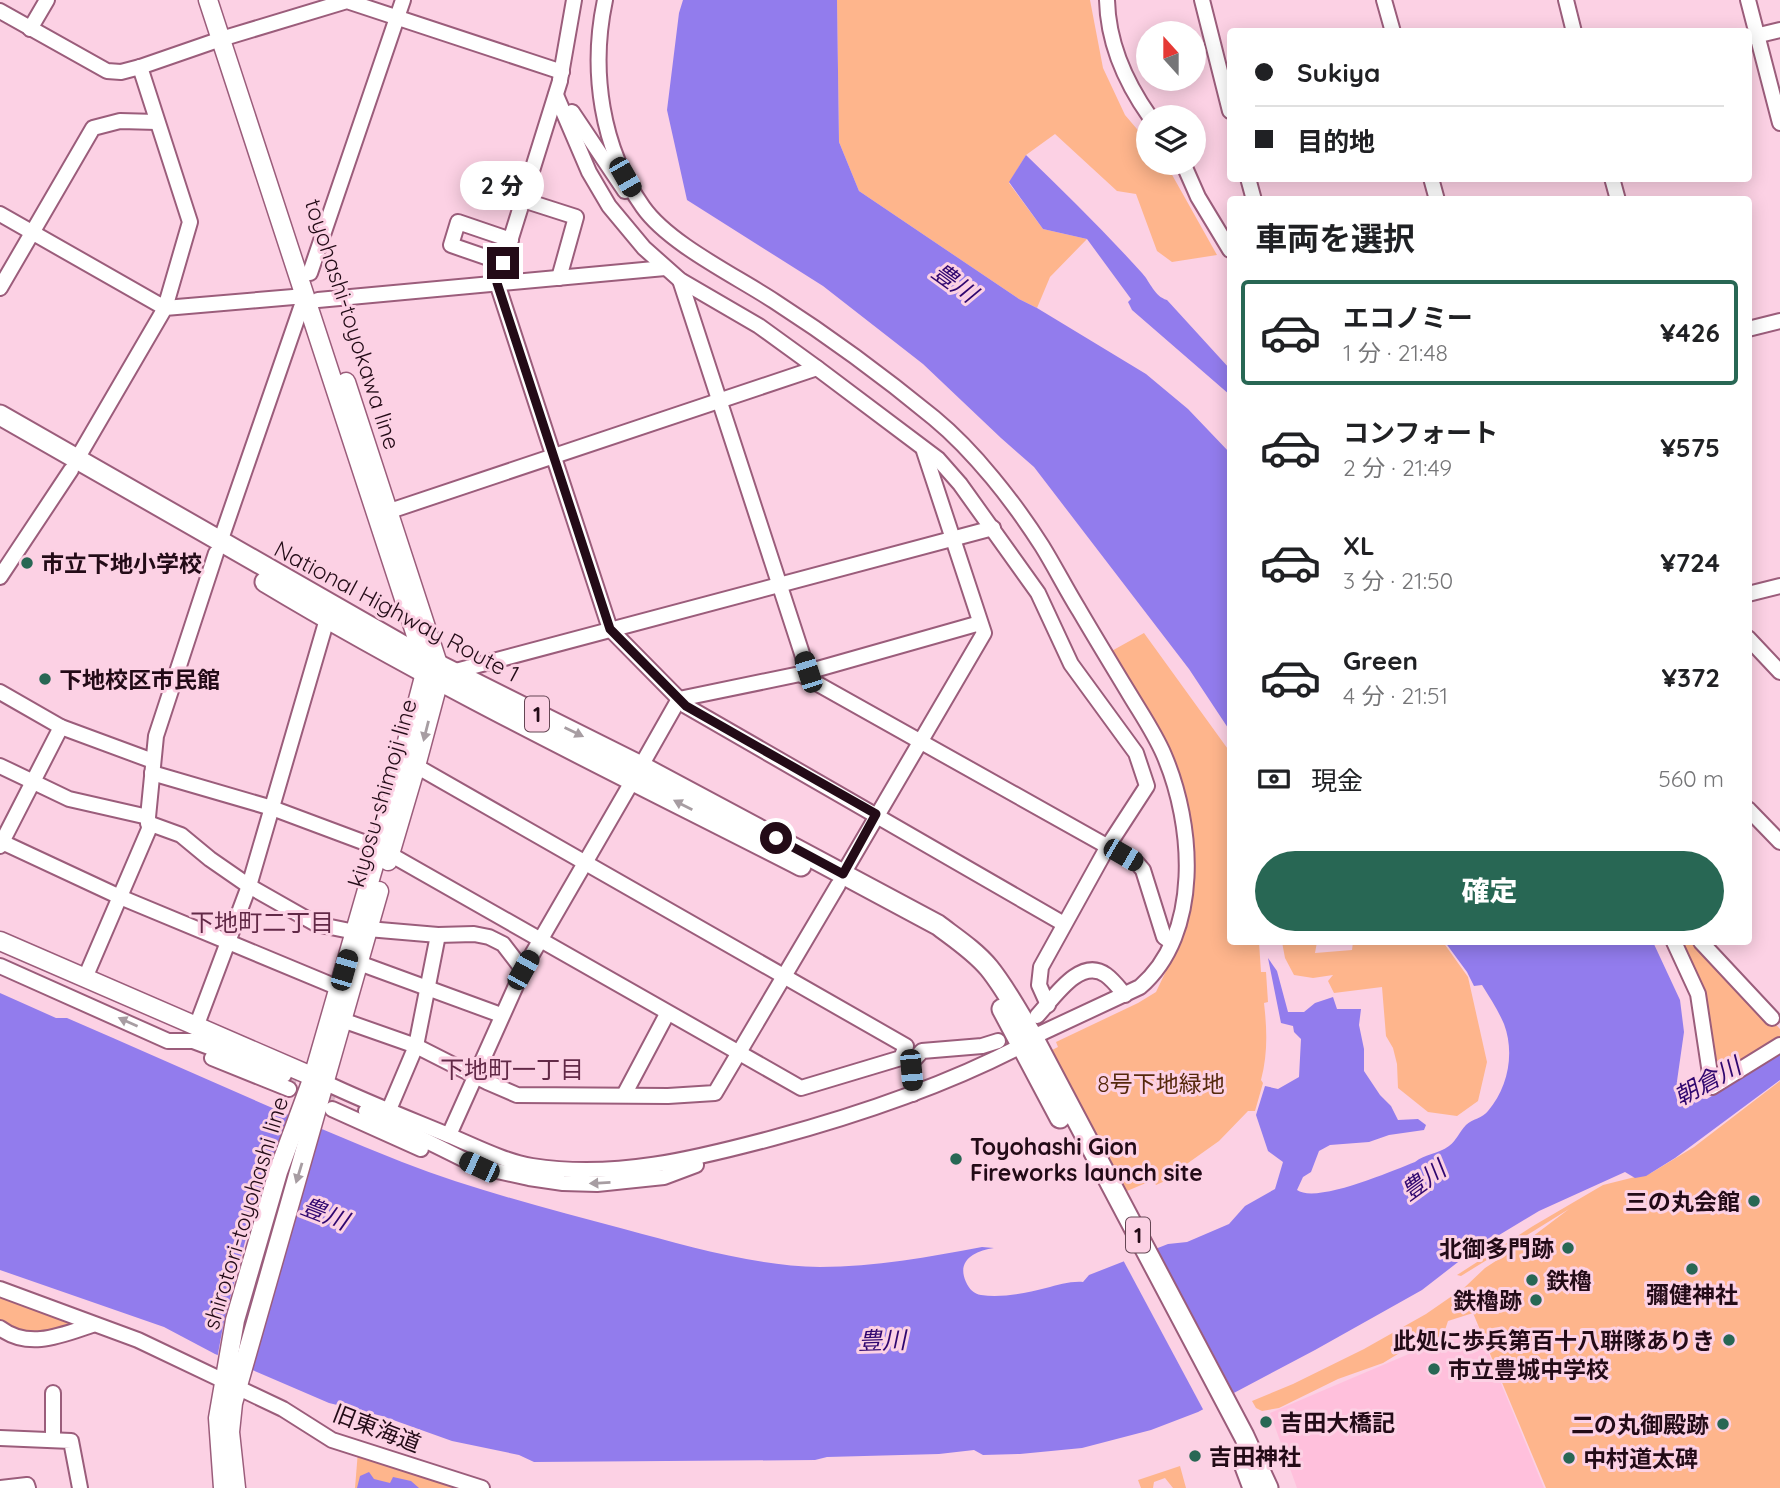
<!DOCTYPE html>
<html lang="ja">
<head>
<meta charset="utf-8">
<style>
  body { margin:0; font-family:Quicksand,"Noto Sans JP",sans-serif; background:#f2f2f2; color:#202124; height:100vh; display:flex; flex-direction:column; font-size:26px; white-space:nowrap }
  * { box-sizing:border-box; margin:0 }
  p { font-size:23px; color:#757577 }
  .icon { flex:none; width:38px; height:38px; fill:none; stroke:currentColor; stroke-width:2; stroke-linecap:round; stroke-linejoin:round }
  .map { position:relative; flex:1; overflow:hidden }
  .sheet { position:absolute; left:1227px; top:196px; width:525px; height:749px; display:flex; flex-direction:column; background:#fff; border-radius:7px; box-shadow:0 4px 18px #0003 }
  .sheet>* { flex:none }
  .hud { position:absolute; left:1227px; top:28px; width:525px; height:154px; border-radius:7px; box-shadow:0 4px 18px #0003; display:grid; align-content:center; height:154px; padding:0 28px; background:#fff }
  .needle { width:46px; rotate:339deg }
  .controls { position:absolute; left:1136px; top:21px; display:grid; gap:14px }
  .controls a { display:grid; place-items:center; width:70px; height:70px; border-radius:50%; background:#fff; box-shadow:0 4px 18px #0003; font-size:35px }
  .end { position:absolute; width:32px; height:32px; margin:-16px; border:9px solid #230b17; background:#fff; box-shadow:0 0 0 4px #fff }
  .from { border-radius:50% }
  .bubble { position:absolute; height:49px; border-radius:24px; background:#fff; box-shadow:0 4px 18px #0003; font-size:23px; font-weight:800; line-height:49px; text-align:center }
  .car { position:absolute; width:21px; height:42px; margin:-21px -10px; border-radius:9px; box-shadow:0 0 5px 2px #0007; background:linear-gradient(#222 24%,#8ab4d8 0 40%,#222 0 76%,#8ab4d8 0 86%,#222 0) }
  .hud b { display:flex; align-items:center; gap:24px; height:66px; font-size:26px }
  .hud b+b { border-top:2px solid #e0e0e0 }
  .hud i { width:18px; height:18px; background:#202124 }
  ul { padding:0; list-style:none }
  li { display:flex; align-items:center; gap:21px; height:105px; margin:0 14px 10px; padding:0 14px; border:4px solid transparent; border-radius:7px }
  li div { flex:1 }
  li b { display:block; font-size:26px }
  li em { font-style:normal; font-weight:800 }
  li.current { border-color:#286754 }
  li>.icon { width:63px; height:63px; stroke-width:1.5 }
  h2 { padding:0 28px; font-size:32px; line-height:84px }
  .pay { display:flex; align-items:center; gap:18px; height:77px; padding:0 28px; font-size:26px }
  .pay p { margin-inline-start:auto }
  .cta { display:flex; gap:14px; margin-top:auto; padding:14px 28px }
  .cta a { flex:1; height:80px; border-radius:42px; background:#286754; color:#fff; font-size:28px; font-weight:800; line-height:80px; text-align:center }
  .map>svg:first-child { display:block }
</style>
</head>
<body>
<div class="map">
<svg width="1780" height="1488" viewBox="0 0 1780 1488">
  <rect width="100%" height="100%" fill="#fcd1e4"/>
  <path fill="#ffc0dc" d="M1477,1325l67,163h-247l-27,-75z"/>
  <g fill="#feb58c">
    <path d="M837,0h253l13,68 22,47 23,27v21l18,1 51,91 -45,7 -15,-11 -21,-57 -19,-3 -62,-57 -29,21 -17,28 34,46 44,10 -37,38 -13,31 -18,-9 -160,-108 -20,-49z"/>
    <path d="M1144,633l86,119v190h29l2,30h5l2,30 -4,1c3,26 4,51 -3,77l2,3 -8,28h-7l-29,30 -38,27 2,5 -27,12 -3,-5 -26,11 -75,-141 6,-3 -2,-5 82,-39 18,-11 20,-42 9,-33 -1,-114 -76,-150z"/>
    <path d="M1282,942h35l-2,11 37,-3 1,-8h90l25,35 19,85 -9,39 -21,15 -29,-4 -30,-24 -1,-24 -4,-16 -7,-12 -4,-49 -48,6 -6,-12 5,-6 -20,3 -19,-3 -9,-17z"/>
    <path d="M1674,942h26l80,87v16l-68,42 -14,-93z"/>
    <path d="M1780,1081v407h-234l-73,-175 -25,8 -5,15 -27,7 -33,20 -45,16 -59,29 -17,3 -6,-3 -4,-7 41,-17 71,-35 62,-35 39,-27 20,-19 43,-28 41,-31 -108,67 -4,-1 76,-49 70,-41 48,-12 43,-26z"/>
    <path d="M0,1295l76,28v3l-40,9 -32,-9 -4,-6z"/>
    <path d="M358,1451l108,37h-111z"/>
    <path d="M1180,1466l6,22h-13l-8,-10 -11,4 -1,6h-12l-3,-8z"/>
  </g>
  <g fill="#927ced">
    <path d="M683,0h154l2,142 20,49 160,108 18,9 109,66 42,35 42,44v278l-41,-62 -155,-202 -33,-29 -78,-74 -100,-78 -136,-86 -20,-90 12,-97z"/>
    <path d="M1026,155c40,39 79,77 116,118 9,10 12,23 25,27l63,69v26l-98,-85 -4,-8 3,-3 -44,-60 -44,-10 -34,-47z"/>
    <path d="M1445,942h208l27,58 4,32 -7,49 3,20 15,-3 12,1 73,-46v27l-105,78 -29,18 -11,2 -10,-6 -86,39 -68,41 -49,38 -107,60 -117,62 -47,18 -69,18 -62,6 -37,1 -9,-5 -35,4 -112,3 -12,3 -281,2 -15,-7 -67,-14 -70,-25 -53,-13 -114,-49 -51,-27 -164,-57v-277l56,25h11c111,48 222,99 335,144 72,28 147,47 222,67 64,17 130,37 196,38 55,0 109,-10 162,-20l12,1c-19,3 -38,12 -28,34 3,7 8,12 15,13 21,3 45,-2 65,-7 12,-3 25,-7 37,-6l6,-7 79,-31 19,-2 42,-18 16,-18 30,-17 8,-27 -15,-11 -12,-36 9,-29 13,3 21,-12 2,-38 -7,-7 -1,-6 -12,-3 -13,-65 9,13 11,41h16l11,-9 18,-6 4,12h24l-2,16 5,24v22l16,24 11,11 7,14 20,-1 8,6 -2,5 -35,5 -20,7 -39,3 -11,6 -8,21 -8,5 -6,13c19,14 95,-19 118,-28 10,-8 23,-8 34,-16 8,-6 10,-14 17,-21 6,-6 17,-7 22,-14 20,-23 27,-58 16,-87 -6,-14 -14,-26 -22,-39l-8,1 -7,-14z"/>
    <path d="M369,1472l5,7 16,4 3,-6 18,4 8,7h-62l3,-12z"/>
  </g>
  <g fill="#fcd1e4">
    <path d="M290,1110l16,7 -23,60 -27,90 -24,99 -15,-7 7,-38 30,-113z"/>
    <path d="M1155,1245l81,152 -31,16 -83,-155z"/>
  </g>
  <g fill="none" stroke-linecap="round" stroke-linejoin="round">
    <path stroke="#dbb3c5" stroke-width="14" stroke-dasharray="14 7" stroke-linecap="butt" d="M284,1075l58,24"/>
    <defs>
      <g id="minor">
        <path d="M605,0c-15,70 -4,148 38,207 26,37 93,69 131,94 56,36 109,75 160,117 40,33 80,84 108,128 13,21 24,43 37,64 17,29 34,57 51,85 12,20 25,39 34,60 30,70 38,178 -24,232l-107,50"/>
        <path d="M1107,0c1,43 19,83 43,117"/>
        <path d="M1202,0l28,111"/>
        <path d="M1384,0l9,32"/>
        <path d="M1566,0l8,32"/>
        <path d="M1748,0l32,123"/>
        <path d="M0,11l107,60 14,1 19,-5 81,-28 126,-38 215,71"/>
        <path d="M30,29l17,-29"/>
        <path d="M1751,37l29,-7"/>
        <path d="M560,80l14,-80"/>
        <path d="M560,81l-63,202 113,346 76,77 378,218"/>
        <path d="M556,95l33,77 20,34 35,42 36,32 79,46 58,42 121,91 22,25 78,109 33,71 65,89 11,33 -39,60 -67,121 -2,18 9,20"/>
        <path d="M572,112l53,79"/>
        <path d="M1183,163l15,34 32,53"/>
        <path d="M1248,178l6,22"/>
        <path d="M1431,178l6,22"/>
        <path d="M1612,178l6,22"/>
        <path d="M523,200l53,17 -17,61"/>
        <path d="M0,214l165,94 25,-86 -50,-155"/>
        <path d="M503,263l-52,-18 7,-23 53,18"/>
        <path d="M310,273l93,-273"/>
        <path d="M680,280l128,392"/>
        <path d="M0,288l93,-160 27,-7 37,1"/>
        <path d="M318,300l347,-32"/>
        <path d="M1748,329l32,-8"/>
        <path d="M77,459l88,-151 140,-12 -85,246"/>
        <path d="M390,511l427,-143"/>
        <path d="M0,577l71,-107"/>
        <path d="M1748,594l32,-8"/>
        <path d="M1748,638l32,34"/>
        <path d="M452,672l541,-144"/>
        <path d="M800,674l337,189 6,7 21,67 7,5"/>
        <path d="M0,692l61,35 92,34"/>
        <path d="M0,766l69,33 79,18"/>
        <path d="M641,766l38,-67 121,-25 180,-51"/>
        <path d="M152,773l120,35 107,40 422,240 100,-30 5,-12 -490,-280"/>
        <path d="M1748,809l32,33"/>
        <path d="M148,823l33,12 29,24 39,27 67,38 39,8"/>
        <path d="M2,842l118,55 219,91"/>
        <path d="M0,846l61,-119"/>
        <path d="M843,874l141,-241 -60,-182"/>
        <path d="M368,929l70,6 36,-1 15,3 14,7 20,26"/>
        <path d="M1674,942l24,52 14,93 68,-42"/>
        <path d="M1701,942l71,76"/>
        <path d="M359,963l142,52"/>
        <path d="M0,966l168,75h25l91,34"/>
        <path d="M85,978l64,-149 -1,-12 8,-81 60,-183"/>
        <path d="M1037,1016c16,-17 43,-60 69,-41 7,5 13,13 19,20"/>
        <path d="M342,1020l74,26 71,36 30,13 151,1 47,-3 123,-208"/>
        <path d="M196,1027l53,-141 78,-267"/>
        <path d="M212,1058l77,31"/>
        <path d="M326,1083c40,19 81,35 122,52 27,11 55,26 84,31 83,13 162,-7 241,-28 85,-23 169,-51 248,-92"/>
        <path d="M913,1094l-1,-32 10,-11 60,-5 16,-5"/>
        <path d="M624,1095l43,-81"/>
        <path d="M332,1109l89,40"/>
        <path d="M366,1111l113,56 50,11 34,5 34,1 67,-7 32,-12"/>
        <path d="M388,1112l28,-66 22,-111"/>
        <path d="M449,1135l74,-165 110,-190"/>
        <path d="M0,1289l138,51 145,69 49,31 150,48"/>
        <path d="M0,1328c29,22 62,7 92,-3"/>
        <path d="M53,1393v47"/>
        <path d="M0,1438l71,3 9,47"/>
        <path d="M0,1488l27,-3 1,3"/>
      </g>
      <g id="major">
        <path d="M208,0l215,657 2,16 -46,175 -66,229 -35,95 -43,148 -17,98 5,70"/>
        <path d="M346,382l92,282 1,16 -23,86 -28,95"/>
        <path d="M0,941l323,140"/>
        <path d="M236,1488l-6,-56 3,-29 146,-512"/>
      </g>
      <g id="highway">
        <path d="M0,415l423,242 218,109 297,159c17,13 37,26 51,43 17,21 30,46 44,69l211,399 24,52"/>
        <path d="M265,582c173,104 356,192 536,284"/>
        <path d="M1002,1009l58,109"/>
        <path d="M1241,1456l12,32"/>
      </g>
    </defs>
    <use href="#minor" stroke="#9b5d7b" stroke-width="18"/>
    <use href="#major" stroke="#9b5d7b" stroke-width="21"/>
    <use href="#highway" stroke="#9b5d7b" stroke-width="23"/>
    <use href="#minor" stroke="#fff" stroke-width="14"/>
    <use href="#major" stroke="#fff" stroke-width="18"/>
    <use href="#highway" stroke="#fff" stroke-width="19"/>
  </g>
  <defs><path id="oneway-solid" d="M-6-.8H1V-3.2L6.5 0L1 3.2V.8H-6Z" transform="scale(1.75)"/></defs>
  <g fill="#a79da2">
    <use href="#oneway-solid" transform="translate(426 731) rotate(104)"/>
    <use href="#oneway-solid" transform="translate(574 732) rotate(26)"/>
    <use href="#oneway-solid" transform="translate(683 805) rotate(-153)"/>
    <use href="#oneway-solid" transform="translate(128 1022) rotate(-156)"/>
    <use href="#oneway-solid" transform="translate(299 1173) rotate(107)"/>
    <use href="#oneway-solid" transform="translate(600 1183) rotate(177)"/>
  </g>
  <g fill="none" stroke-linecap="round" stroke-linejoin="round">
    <path stroke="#230b17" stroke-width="9" d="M503,263l-6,20 113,346 76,77 190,108 -33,60 -67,-36"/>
  </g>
  <g fill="#286754" stroke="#fcd1e4" stroke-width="2.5">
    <circle cx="27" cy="563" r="7"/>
    <circle cx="45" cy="679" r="7"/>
    <circle cx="956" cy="1159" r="7"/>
    <circle cx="1754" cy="1201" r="7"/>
    <circle cx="1568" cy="1248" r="7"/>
    <circle cx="1692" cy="1269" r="7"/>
    <circle cx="1532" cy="1280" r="7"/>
    <circle cx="1536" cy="1300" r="7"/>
    <circle cx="1729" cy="1340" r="7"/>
    <circle cx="1434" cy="1369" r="7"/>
    <circle cx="1266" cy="1422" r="7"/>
    <circle cx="1723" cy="1424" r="7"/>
    <circle cx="1195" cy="1456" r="7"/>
    <circle cx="1569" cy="1458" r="7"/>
  </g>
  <g text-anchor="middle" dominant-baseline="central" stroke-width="6" stroke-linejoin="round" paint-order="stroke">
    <g fill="#fcd1e4" stroke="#644654" stroke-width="2">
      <rect x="525" y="696.5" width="24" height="35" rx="5"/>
      <rect x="1126" y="1217.5" width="24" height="35" rx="5"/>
    </g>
    <g font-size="21" font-weight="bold" fill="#230b17">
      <text x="537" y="714">1</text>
      <text x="1138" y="1235">1</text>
    </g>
    <g font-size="23" fill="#230b17" stroke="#fcd1e4">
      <text transform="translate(353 324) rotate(72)">toyohashi-toyokawa line</text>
      <text transform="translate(397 611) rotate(28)">National Highway Route 1</text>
      <text transform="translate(382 793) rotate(-74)">kiyosu-shimoji line</text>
      <text transform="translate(245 1213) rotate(-73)">shirotori-toyohashi line</text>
      <text transform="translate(377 1428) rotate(21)">旧東海道</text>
    </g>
    <g font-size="23" font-weight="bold" fill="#230b17" stroke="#fcd1e4" text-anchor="start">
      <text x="41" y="563">市立下地小学校</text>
      <text x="59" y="679">下地校区市民館</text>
      <text x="970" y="1146">Toyohashi Gion<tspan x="970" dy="26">Fireworks launch site</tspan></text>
      <text x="1740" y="1201" text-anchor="end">三の丸会館</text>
      <text x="1554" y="1248" text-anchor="end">北御多門跡</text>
      <text x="1546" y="1280">鉄櫓</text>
      <text x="1692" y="1294" text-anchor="middle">彌健神社</text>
      <text x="1522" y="1300" text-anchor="end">鉄櫓跡</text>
      <text x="1715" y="1340" text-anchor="end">此処に歩兵第百十八聠隊ありき</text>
      <text x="1448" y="1369">市立豊城中学校</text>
      <text x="1280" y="1422">吉田大橋記</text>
      <text x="1709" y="1424" text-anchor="end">二の丸御殿跡</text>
      <text x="1209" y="1456">吉田神社</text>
      <text x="1583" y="1458">中村道太碑</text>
    </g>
    <g font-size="23" fill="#55280b" stroke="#fcd1e4">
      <text x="1161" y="1083">8号下地緑地</text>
    </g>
    <g font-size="24" font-style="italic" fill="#2f066f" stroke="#fcd1e4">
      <text transform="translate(955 282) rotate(36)">豊川</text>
      <text transform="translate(1707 1081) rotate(-29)">朝倉川</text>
      <text transform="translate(1423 1180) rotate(-36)">豊川</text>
      <text transform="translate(325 1213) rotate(21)">豊川</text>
      <text transform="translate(882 1340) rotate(-2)">豊川</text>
    </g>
    <g font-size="24" fill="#622947" stroke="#fcd1e4">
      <text x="262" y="922">下地町二丁目</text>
      <text x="512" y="1069">下地町一丁目</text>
    </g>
  </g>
</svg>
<div class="controls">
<a><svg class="needle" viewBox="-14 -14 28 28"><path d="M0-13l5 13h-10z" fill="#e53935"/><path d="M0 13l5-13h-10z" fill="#757577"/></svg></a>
<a><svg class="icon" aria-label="layers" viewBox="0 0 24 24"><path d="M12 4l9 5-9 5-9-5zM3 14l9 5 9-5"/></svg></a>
</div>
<i class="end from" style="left:776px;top:838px"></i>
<i class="end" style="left:503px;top:263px"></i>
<div class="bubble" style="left:460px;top:161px;width:84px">2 分</div>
<i class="car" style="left:625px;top:177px;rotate:150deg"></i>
<i class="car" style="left:808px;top:672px;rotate:342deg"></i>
<i class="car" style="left:1123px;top:855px;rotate:120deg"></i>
<i class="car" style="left:344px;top:970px;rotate:16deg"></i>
<i class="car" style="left:523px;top:970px;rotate:29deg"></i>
<i class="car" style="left:911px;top:1070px;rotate:175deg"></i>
<i class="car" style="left:479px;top:1167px;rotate:295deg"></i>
<div class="hud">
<b><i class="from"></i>Sukiya</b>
<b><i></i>目的地</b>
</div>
<section class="sheet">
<h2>車両を選択</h2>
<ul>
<li class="current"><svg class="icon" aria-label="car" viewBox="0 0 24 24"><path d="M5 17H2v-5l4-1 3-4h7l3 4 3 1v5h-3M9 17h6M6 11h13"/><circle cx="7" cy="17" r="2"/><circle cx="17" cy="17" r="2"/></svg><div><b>エコノミー</b><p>1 分 · 21:48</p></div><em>¥426</em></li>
<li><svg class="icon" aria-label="car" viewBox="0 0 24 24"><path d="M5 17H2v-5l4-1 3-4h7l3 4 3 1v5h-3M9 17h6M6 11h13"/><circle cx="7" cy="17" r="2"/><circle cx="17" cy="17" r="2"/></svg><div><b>コンフォート</b><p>2 分 · 21:49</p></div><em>¥575</em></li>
<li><svg class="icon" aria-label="car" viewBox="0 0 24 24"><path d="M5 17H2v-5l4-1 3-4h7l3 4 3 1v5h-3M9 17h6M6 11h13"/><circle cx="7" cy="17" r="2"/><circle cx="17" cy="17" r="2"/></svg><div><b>XL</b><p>3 分 · 21:50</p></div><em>¥724</em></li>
<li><svg class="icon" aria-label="car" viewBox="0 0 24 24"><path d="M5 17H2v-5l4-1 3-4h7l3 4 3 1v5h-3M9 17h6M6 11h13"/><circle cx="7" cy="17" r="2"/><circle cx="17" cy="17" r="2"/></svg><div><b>Green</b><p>4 分 · 21:51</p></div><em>¥372</em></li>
</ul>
<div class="pay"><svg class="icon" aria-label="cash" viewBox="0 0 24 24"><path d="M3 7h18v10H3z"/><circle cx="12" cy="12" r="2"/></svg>現金<p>560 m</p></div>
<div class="cta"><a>確定</a></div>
</section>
</div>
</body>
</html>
